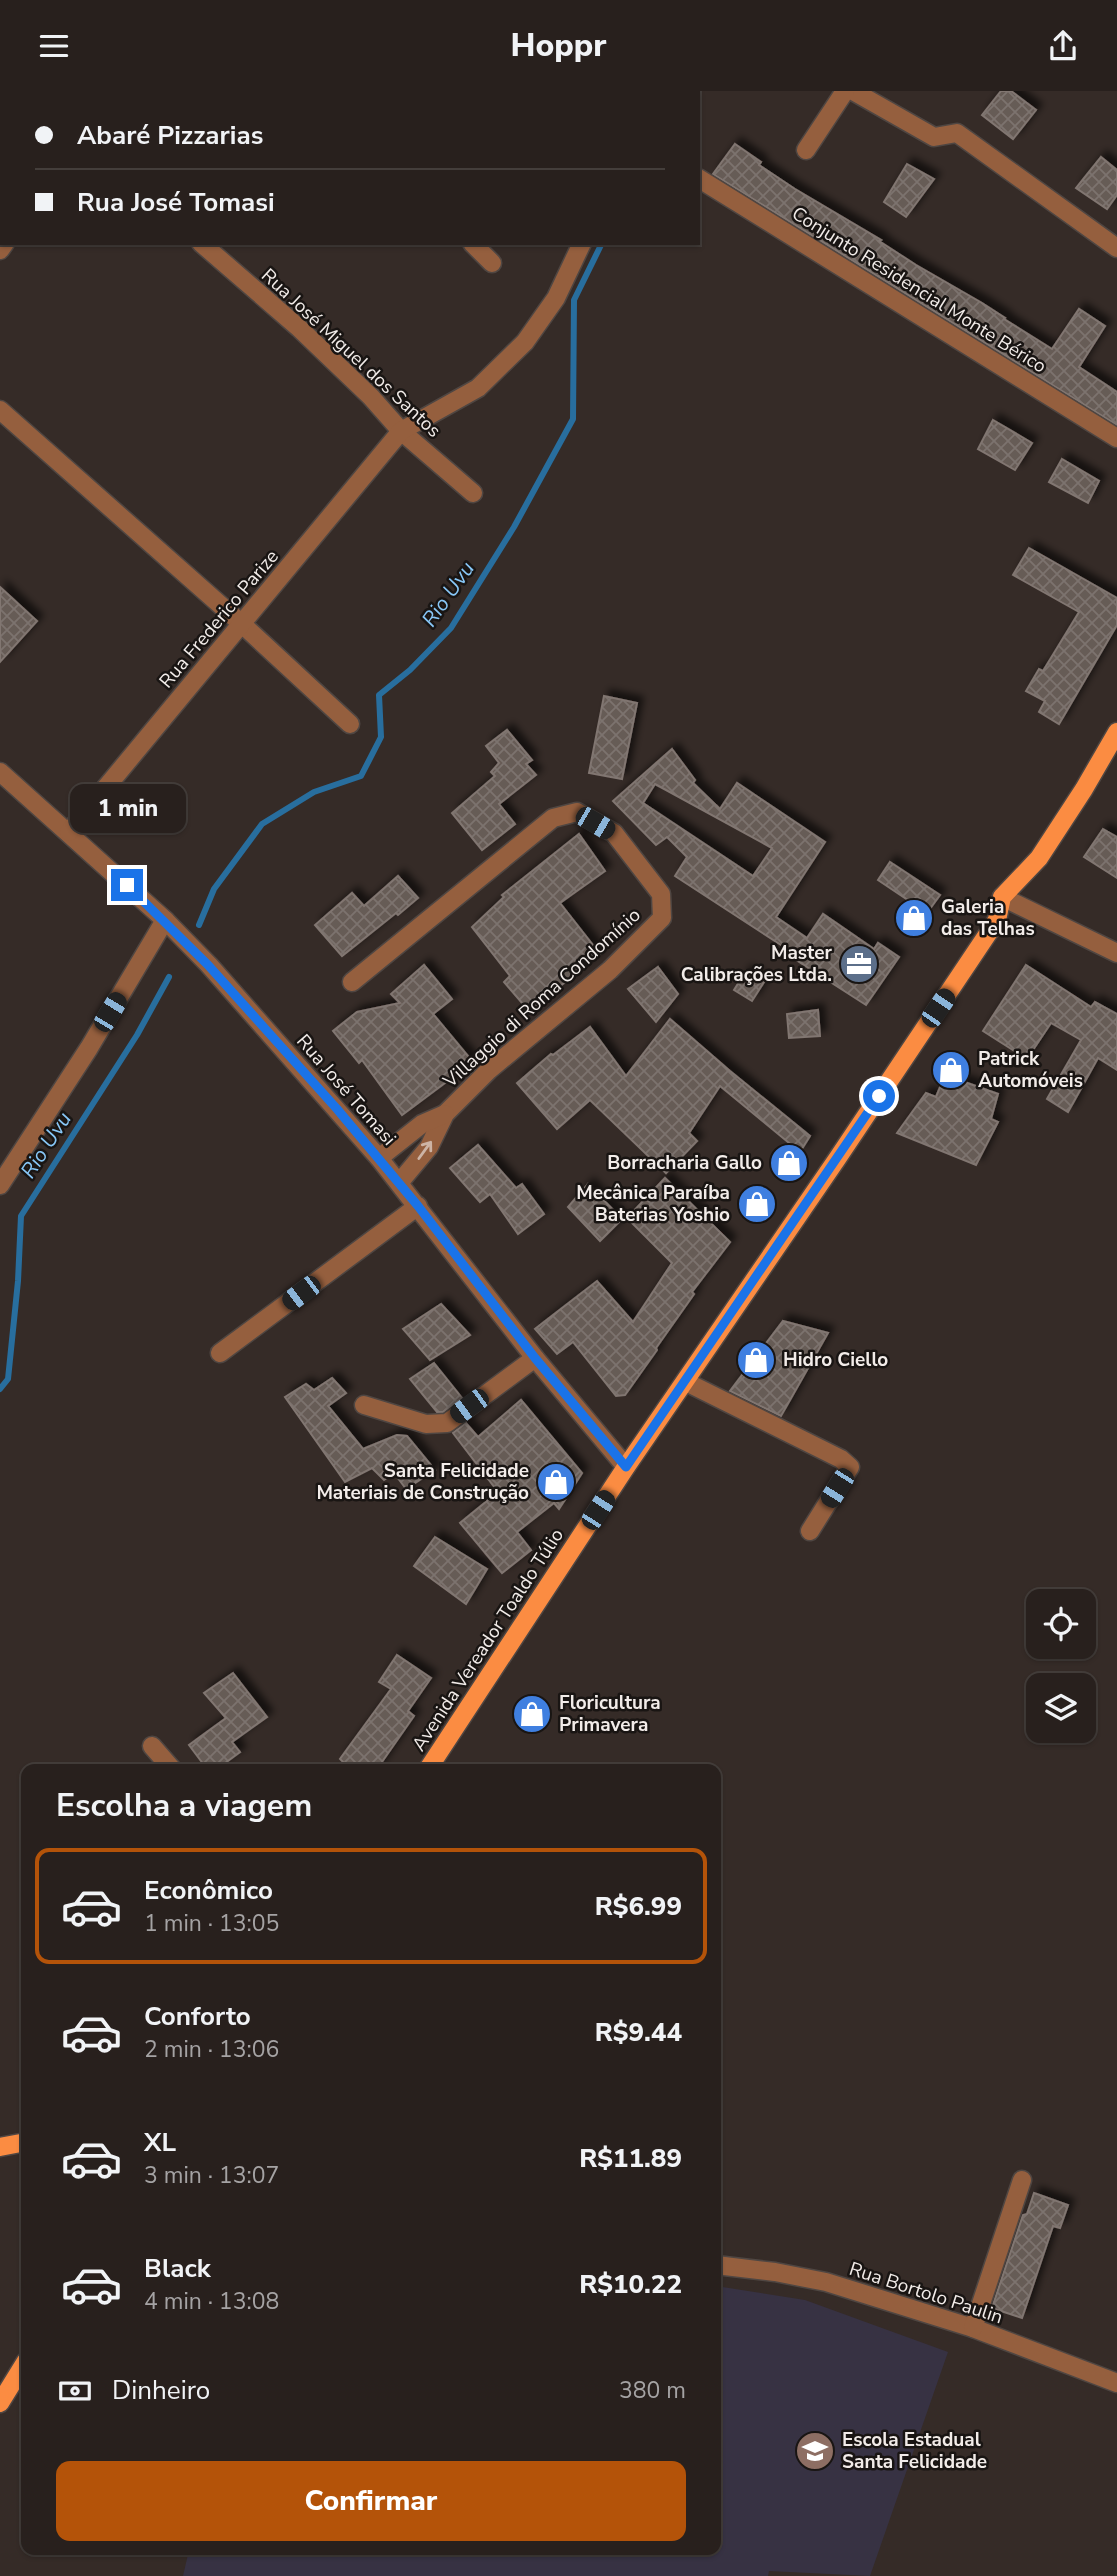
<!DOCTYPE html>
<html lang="pt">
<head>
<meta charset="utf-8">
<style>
  body { margin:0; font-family:"Nunito Sans",sans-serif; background:#342d2a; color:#f1f3f6; height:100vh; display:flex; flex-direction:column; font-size:26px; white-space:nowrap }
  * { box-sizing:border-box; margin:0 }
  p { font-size:23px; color:#a5a3a4 }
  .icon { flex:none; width:38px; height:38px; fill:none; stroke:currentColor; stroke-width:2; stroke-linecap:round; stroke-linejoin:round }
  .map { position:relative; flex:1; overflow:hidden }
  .sheet { position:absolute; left:21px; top:1673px; width:700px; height:791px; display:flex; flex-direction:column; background:#28201d; border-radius:14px; box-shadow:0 2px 5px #0004,0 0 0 2px #443e3b }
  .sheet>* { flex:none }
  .banner { position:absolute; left:0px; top:0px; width:700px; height:154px; box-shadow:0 2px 5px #0004,0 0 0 2px #443e3b; display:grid; align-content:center; height:154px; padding:0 35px; background:#28201d }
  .fabs { position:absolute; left:1026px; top:1498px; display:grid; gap:14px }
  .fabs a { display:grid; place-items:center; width:70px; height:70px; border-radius:14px; background:#28201d; box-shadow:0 2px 5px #0004,0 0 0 2px #443e3b; font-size:35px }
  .end { position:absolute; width:32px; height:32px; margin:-16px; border:9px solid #1a73e8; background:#fff; box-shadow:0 0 0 4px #fff }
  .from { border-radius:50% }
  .bubble { position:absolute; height:49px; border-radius:14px; background:#28201d; box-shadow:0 2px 5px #0004,0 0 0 2px #443e3b; font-size:23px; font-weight:800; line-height:49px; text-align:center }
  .car { position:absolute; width:21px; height:42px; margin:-21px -10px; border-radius:9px; box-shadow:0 0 5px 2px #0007; background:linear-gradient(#222 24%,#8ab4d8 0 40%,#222 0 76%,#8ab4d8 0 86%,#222 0) }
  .banner b { display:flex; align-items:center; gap:24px; height:66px; font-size:26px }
  .banner b+b { border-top:2px solid #443e3b }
  .banner i { width:18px; height:18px; background:#f1f3f6 }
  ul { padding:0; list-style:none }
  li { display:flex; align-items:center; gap:21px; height:116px; margin:0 14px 10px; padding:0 21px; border:4px solid transparent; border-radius:14px }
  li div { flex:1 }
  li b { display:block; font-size:26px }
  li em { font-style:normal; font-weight:800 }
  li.active { border-color:#b45309 }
  li>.icon { width:63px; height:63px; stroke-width:1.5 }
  h2 { padding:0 35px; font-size:32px; line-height:84px }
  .pay { display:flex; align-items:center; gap:18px; height:77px; padding:0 35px; font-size:26px }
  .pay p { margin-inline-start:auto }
  .cta { display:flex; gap:14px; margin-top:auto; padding:14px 35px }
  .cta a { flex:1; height:80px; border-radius:14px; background:#b45309; color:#fff; font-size:28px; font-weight:800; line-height:80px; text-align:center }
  header { display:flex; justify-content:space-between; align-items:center; height:91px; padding:0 35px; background:#28201d; font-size:32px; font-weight:800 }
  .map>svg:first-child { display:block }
</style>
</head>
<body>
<header><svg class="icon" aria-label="menu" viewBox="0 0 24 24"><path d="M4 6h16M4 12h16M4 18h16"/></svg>Hoppr<svg class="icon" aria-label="share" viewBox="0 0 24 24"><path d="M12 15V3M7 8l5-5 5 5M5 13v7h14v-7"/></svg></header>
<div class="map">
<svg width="1117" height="2485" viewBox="0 0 1117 2485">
  <defs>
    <pattern id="building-cross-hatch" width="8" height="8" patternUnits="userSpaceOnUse" patternTransform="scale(1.75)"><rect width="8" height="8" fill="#665b56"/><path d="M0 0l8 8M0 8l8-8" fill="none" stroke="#7c736e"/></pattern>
    <filter id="shadow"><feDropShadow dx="6" dy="-6" stdDeviation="3.5" flood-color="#0009"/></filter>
  </defs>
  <rect width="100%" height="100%" fill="#352b27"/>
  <path fill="#373243" d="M716,2195l89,14 143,52 -78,224 -101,-5 -1,5h-585l6,-26h527z"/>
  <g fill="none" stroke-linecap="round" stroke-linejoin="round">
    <g stroke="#286e9e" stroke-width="6">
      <path d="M666,2l1,-2"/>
      <path d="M199,834l15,-36 48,-65 52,-32 47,-16 20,-39 -2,-42 31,-25 41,-42 63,-101 59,-108 1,-119 28,-57"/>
      <path d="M0,1298l8,-10 10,-98 3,-65 116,-181 32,-58"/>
    </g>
  </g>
  <g fill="url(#building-cross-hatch)" stroke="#817671" stroke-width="2" fill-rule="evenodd" filter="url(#shadow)">
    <path d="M1001,0h10l25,19 -23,29 -31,-24z"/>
    <path d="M735,53l26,18 -2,3 36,24 86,51 -2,1 37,24 66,38 23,15 -1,1 48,30 27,-40 26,17 -26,41 38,25v33l-404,-251z"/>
    <path d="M1101,66l16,13v25l-10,14 -31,-21z"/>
    <path d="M907,73l27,15 -28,38 -22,-15z"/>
    <path d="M993,329l39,23 -17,27 -37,-21z"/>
    <path d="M1062,368l37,22 -11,22 -39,-21z"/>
    <path d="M1029,457l88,50v27l-58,99 -20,-12 6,-11 -19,-10 13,-22 4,2 36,-59 -66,-37z"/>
    <path d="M0,496l37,34 -37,41z"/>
    <path d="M604,605l33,7 -15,76 -33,-6z"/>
    <path d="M507,639l25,30 -6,4 10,11 -37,29 16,20 -33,26 -30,-37 43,-37 -4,-4 8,-9 -13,-17z"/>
    <path d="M672,658l23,31 -2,3 27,26 17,-26 88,59 -49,75 31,21 16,-24 51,35 4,-6 21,14 -33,48 -84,-54 2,-4 -109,-71 12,-19 -20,-20 -11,8 -43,-44zM655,693l117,64 -19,28 -110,-73z"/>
    <path d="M1103,738l14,8v41l-33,-21z"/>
    <path d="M579,743l26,37 -45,32 40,51 -71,57 -25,-29 6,-6 -38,-49 32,-30 -2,-2z"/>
    <path d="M890,771l50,33 -13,18 -49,-33z"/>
    <path d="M398,785l20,22 -20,17 -2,-2 -54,43 -27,-31 37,-32 12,13z"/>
    <path d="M424,874l28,34 -19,15 40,48 -71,53 -40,-55 -3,3 -26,-32 24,-19 43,-9 -9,-9z"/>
    <path d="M1026,874l65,42 4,-5 22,12v56l-19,-12 -30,54 -21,-13 34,-59 -30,-17 -24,36 -44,-28z"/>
    <path d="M658,876l20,27 -22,28 -28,-33z"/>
    <path d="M746,880l18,11 -12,19 -18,-11z"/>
    <path d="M818,919l2,26 -31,2 -2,-24z"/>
    <path d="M670,928l60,52 80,65 -10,16 -80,-66 -31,47 8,8 -31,32 -76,-73 -33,29 -40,-46 34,-29 2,1 37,-28 36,49z"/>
    <path d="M945,984l53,19 -7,25 7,3 -22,43 -79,-32 29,-40 10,4z"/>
    <path d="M478,1054l38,43 6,-4 22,30 -26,20 -28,-40 -10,8 -30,-34z"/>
    <path d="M665,1087l65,64 -38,50 2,2 -38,54 1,2 -32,45 -9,1 -43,-54 -16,12 -22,-25 62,-48 36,41 39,-59 -45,-45z"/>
    <path d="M588,1093l34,35 -22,22 -32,-34z"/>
    <path d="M441,1213l29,31 -40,25 -27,-31z"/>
    <path d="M783,1230l45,12 -47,83 -51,-25z"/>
    <path d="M434,1272l28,35 -19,14h-6l-27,-33z"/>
    <path d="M332,1287l14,15 -18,13 35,43 34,-14 10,1 28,34 -29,19 -12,-16 -10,7 -12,-12 -27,14 -60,-85 21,-13 8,6z"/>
    <path d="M521,1309l61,73 -23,36 -5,-6 -37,29 14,18 -29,23 -42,-50 38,-31 -45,-59 13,-10 12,14z"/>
    <path d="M435,1446l52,32 -21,35 -52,-38z"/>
    <path d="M397,1564l34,23 -23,33 6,5 -37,53h-27l-10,-10 51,-70 -12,-7z"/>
    <path d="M233,1582l34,44 -35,25 8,10 -23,17h-10l-18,-24 37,-27 -22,-25z"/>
    <path d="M1034,2102l34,12 -8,23 -7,-2 -31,92 -30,-10 31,-93 4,-1z"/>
  </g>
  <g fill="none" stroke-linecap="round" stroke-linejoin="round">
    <defs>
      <g id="minor">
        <path d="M26,0l2,2"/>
        <path d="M317,0l1,2"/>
        <path d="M853,0l81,46 23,-4 160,115"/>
        <path d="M138,2l2,-2"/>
        <path d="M806,59l39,-59"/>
        <path d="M698,87l419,260"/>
        <path d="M201,152l98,85 72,69 30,34 72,62"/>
        <path d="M472,152l20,20"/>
        <path d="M0,159l5,-7"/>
        <path d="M0,319l243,215 107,99"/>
        <path d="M0,681l165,148 44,45 170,193 156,200 91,109"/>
        <path d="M69,741l332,-401 77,-43 47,-46 31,-44 26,-55"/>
        <path d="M1002,806l115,56"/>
        <path d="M352,891l201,-164 24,-6 37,21 47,61 1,24 -52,52 -121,100 -44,44 -16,33 -30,36"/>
        <path d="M379,1067l43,-34 23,-10"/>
        <path d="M0,1094l89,-137 76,-128"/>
        <path d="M220,1262l198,-147"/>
        <path d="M686,1291l155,77 9,8 -40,64"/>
        <path d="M364,1314l62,19 21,-1 88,-65"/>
        <path d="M152,1655l20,23"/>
        <path d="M716,2174l59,7 51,10 147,46 144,55"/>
        <path d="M973,2237l49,-148"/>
      </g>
      <g id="major">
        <path d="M428,1678l198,-302 211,-308 160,-239 5,-23 37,-39 45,-69 33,-57"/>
        <path d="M0,2056l26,-5"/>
        <path d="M0,2312l26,-42"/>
      </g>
    </defs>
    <use href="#minor" stroke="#4f4642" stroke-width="21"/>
    <use href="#major" stroke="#4f4642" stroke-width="21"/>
    <use href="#minor" stroke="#955f3e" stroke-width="18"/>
    <use href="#major" stroke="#fb8c42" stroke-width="18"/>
  </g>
  <defs><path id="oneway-shaft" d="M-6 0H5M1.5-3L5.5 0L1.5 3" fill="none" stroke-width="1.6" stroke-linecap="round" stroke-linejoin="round" transform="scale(1.75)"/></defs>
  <use stroke="#cdb4a5" href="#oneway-shaft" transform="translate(425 1059) rotate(-54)"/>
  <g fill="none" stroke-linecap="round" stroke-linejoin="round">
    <path stroke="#1a73e8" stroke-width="9" d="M127,794l81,80 129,144 81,97 117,152 91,109 253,-371"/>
  </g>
  <defs>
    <symbol id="shop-disc" viewBox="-11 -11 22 22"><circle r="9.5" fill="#3f7fe0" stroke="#191513"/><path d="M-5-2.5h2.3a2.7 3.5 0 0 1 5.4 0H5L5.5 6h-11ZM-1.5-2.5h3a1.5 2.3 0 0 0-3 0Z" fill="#fff"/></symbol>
    <symbol id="office-disc" viewBox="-11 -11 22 22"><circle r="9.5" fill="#5c6f8a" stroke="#191513"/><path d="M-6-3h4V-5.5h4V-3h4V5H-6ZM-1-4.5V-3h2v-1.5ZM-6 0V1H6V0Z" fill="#fff"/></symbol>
    <symbol id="school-disc" viewBox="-11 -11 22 22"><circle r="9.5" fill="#8d6e63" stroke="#191513"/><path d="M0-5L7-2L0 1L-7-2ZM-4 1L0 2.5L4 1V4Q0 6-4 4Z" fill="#fff"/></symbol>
  </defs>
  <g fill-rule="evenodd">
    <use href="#shop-disc" x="892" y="805" width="44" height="44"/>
    <use href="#office-disc" x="837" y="851" width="44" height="44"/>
    <use href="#shop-disc" x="929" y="957" width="44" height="44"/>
    <use href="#shop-disc" x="767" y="1050" width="44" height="44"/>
    <use href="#shop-disc" x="735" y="1091" width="44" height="44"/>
    <use href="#shop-disc" x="734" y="1247" width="44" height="44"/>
    <use href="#shop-disc" x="534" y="1369" width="44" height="44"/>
    <use href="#shop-disc" x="510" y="1601" width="44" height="44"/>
    <use href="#school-disc" x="793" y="2338" width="44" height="44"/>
  </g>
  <g text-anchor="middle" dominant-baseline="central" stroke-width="5" stroke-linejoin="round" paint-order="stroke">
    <g font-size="19" fill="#f2ece9" stroke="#191513">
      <text transform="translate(919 199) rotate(32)">Conjunto Residencial Monte Bérico</text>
      <text transform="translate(351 262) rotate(43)">Rua José Miguel dos Santos</text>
      <text transform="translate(219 528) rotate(-50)">Rua Frederico Parize</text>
      <text transform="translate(542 907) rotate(-42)">Villaggio di Roma Condomínio</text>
      <text transform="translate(346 999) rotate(49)">Rua José Tomasi</text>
      <text transform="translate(488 1549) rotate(-57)">Avenida Vereador Toaldo Túlio</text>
      <text transform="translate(926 2202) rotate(18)">Rua Bortolo Paulin</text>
    </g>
    <g font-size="19" font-weight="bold" fill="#f2ece9" stroke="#191513" text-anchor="start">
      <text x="941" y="816">Galeria<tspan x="941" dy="22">das Telhas</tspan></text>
      <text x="832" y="862" text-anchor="end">Master<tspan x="832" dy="22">Calibrações Ltda.</tspan></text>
      <text x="978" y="968">Patrick<tspan x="978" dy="22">Automóveis</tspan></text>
      <text x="762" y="1072" text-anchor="end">Borracharia Gallo</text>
      <text x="730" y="1102" text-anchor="end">Mecânica Paraíba<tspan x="730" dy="22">Baterias Yoshio</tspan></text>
      <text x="783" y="1269">Hidro Ciello</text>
      <text x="529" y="1380" text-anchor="end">Santa Felicidade<tspan x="529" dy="22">Materiais de Construção</tspan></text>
      <text x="559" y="1612">Floricultura<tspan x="559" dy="22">Primavera</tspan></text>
      <text x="842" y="2349">Escola Estadual<tspan x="842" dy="22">Santa Felicidade</tspan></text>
    </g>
    <g font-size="21" font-style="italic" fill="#88c7f7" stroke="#191513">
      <text transform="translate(448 503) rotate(-55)">Rio Uvu</text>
      <text transform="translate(46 1054) rotate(-57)">Rio Uvu</text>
    </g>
  </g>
</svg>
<div class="fabs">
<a><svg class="icon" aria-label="locate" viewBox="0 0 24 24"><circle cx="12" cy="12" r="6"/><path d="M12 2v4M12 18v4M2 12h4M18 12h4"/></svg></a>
<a><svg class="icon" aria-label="layers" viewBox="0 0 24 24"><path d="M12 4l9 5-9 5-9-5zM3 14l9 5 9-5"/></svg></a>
</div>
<i class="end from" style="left:879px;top:1005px"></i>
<i class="end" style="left:127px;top:794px"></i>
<div class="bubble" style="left:70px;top:693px;width:116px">1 min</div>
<i class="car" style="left:595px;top:732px;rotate:120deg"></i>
<i class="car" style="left:938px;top:917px;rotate:34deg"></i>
<i class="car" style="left:110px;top:921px;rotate:31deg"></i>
<i class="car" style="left:301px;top:1202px;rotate:233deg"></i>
<i class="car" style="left:469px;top:1315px;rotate:234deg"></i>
<i class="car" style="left:837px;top:1397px;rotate:212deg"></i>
<i class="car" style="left:598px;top:1419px;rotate:33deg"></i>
<div class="banner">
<b><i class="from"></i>Abaré Pizzarias</b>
<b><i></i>Rua José Tomasi</b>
</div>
<section class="sheet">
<h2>Escolha a viagem</h2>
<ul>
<li class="active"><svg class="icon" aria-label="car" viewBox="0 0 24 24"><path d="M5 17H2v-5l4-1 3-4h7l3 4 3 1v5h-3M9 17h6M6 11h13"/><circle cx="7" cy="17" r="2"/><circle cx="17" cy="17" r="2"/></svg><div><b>Econômico</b><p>1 min · 13:05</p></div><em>R$6.99</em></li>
<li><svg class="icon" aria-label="car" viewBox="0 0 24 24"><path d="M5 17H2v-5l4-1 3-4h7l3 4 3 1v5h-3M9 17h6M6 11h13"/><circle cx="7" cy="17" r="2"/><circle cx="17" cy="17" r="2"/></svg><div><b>Conforto</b><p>2 min · 13:06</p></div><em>R$9.44</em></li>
<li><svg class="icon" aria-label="car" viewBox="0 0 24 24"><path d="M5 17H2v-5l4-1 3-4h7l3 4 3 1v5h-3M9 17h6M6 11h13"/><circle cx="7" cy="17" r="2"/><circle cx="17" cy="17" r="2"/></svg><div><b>XL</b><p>3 min · 13:07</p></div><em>R$11.89</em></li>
<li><svg class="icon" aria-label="car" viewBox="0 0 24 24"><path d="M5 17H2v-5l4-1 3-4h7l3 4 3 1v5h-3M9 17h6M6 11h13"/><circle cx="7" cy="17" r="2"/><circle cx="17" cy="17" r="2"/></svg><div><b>Black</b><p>4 min · 13:08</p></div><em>R$10.22</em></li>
</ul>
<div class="pay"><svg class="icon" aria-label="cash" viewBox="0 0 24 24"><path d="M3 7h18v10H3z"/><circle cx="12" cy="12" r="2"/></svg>Dinheiro<p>380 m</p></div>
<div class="cta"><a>Confirmar</a></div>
</section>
</div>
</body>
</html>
